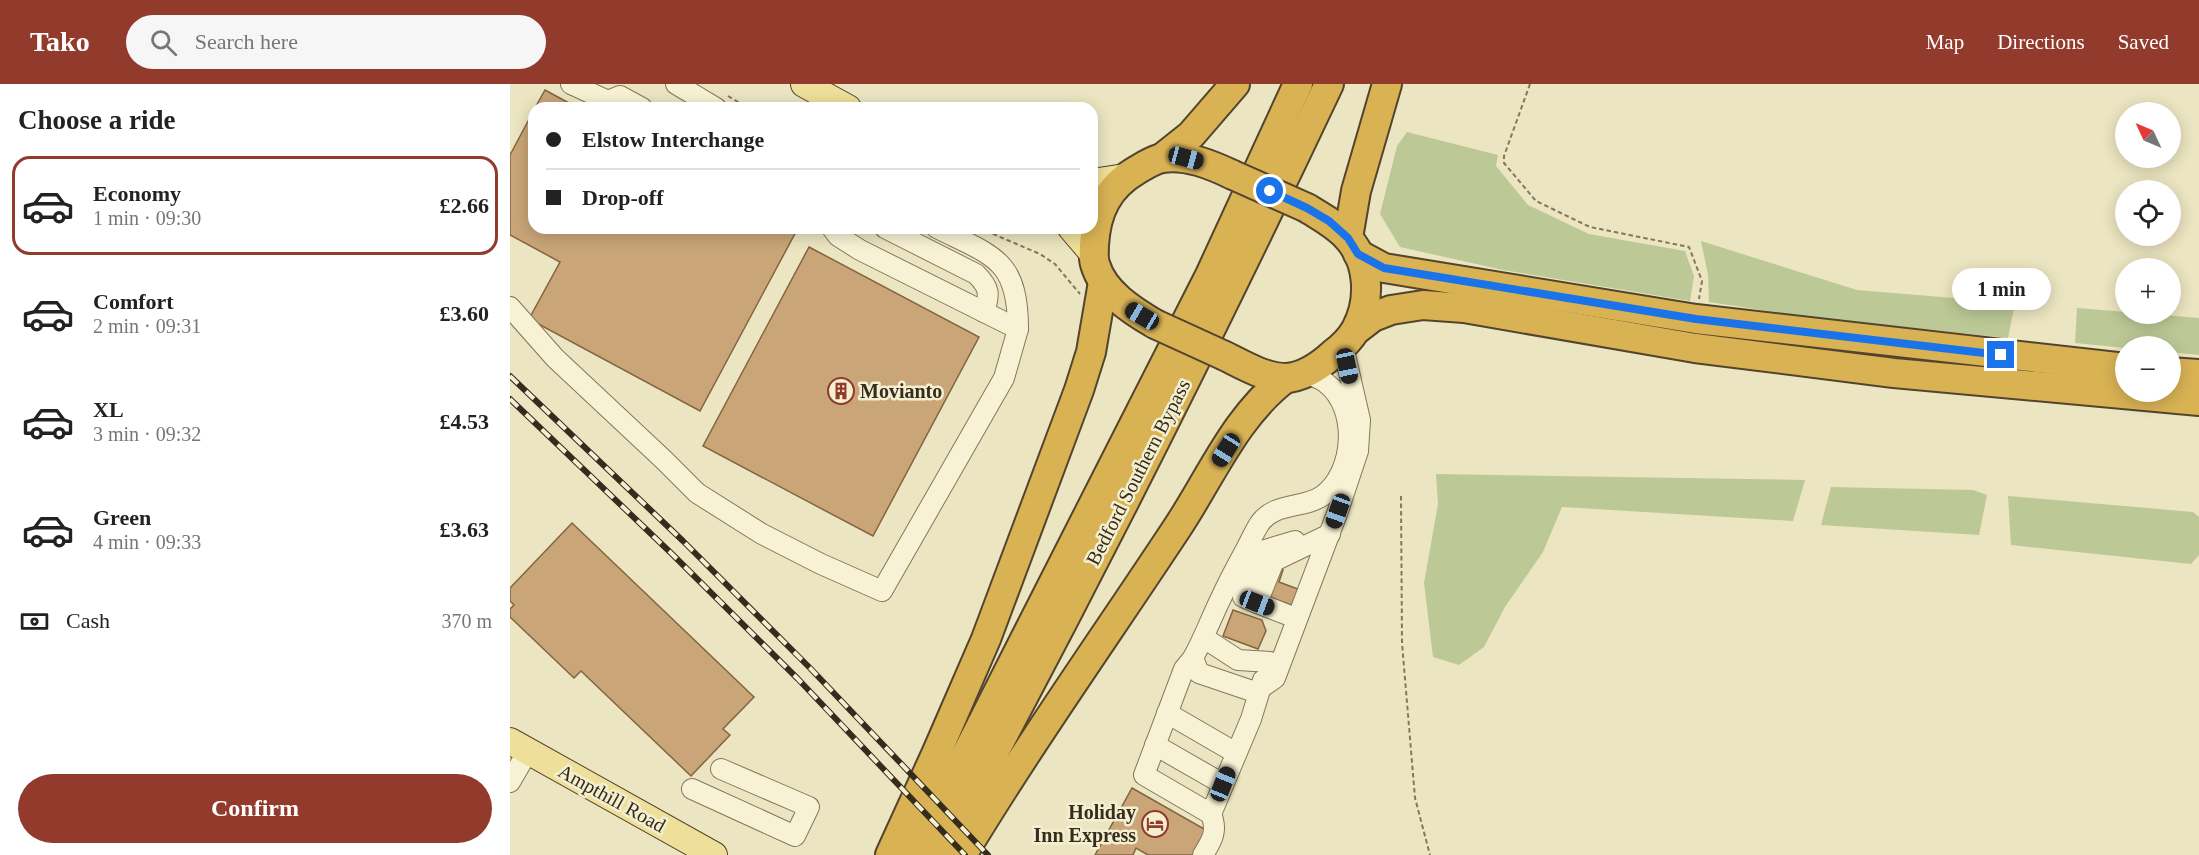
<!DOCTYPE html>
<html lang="en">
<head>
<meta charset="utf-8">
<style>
  body { margin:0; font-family:Georgia,serif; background:#f6f6f6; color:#222; height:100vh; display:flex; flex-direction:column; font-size:22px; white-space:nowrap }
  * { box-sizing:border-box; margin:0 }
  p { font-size:20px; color:#767676 }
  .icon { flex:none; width:33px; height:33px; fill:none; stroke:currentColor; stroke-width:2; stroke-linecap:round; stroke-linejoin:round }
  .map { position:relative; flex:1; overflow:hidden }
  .sheet { display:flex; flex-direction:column; background:#fff; width:510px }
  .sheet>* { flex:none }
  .top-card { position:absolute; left:18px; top:18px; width:570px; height:132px; border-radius:18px; box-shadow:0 3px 15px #0003; display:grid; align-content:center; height:132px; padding:0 18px; background:#fff }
  .needle { width:39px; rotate:314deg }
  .fabs { position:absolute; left:1605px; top:18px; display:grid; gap:12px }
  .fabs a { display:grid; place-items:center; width:66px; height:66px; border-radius:50%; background:#fff; box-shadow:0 3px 15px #0003; font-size:30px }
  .end { position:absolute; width:27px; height:27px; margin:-14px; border:8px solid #1a73e8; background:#fff; box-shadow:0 0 0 3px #fff }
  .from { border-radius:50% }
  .bubble { position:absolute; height:42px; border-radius:21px; background:#fff; box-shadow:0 3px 15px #0003; font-size:20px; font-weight:700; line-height:42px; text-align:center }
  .car { position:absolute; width:18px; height:36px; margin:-18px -9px; border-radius:8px; box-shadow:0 0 4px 2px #0007; background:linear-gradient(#222 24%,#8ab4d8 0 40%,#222 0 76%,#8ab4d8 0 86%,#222 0) }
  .top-card b { display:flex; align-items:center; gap:21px; height:57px; font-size:22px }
  .top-card b+b { border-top:2px solid #e0e0e0 }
  .top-card i { width:15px; height:15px; background:#222 }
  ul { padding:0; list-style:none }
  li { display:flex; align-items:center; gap:18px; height:99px; margin:0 12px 9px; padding:0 6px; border:3px solid transparent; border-radius:18px }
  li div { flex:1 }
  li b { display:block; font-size:22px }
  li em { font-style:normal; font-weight:700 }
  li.selected { border-color:#923a2c }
  li>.icon { width:54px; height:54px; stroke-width:1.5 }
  h2 { padding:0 18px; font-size:27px; line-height:72px }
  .pay { display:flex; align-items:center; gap:15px; height:66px; padding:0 18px; font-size:22px }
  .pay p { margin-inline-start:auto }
  .cta { display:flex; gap:12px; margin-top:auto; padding:12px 18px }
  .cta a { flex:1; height:69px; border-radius:36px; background:#923a2c; color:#fff; font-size:24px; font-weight:700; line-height:69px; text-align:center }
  header { display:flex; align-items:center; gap:36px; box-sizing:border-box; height:84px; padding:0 30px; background:#923a2c; color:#fff }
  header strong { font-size:28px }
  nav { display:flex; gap:33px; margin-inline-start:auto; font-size:21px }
  .search { width:420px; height:54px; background:#f6f6f6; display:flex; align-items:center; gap:15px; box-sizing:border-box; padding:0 21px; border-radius:33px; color:#767676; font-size:22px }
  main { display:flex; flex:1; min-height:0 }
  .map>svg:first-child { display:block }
</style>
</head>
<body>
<header>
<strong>Tako</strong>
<div class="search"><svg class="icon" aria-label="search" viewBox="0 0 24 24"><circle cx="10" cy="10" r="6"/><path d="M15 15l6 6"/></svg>Search here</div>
<nav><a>Map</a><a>Directions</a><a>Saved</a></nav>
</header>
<main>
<section class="sheet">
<h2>Choose a ride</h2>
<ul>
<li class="selected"><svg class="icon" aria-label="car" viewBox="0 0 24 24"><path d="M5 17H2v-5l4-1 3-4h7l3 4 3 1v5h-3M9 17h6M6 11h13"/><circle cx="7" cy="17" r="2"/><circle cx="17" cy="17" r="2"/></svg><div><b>Economy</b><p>1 min · 09:30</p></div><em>£2.66</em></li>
<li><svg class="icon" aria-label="car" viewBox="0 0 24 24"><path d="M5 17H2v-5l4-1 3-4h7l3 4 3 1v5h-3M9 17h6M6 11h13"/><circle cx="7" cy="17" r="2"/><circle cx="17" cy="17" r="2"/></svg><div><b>Comfort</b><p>2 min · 09:31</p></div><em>£3.60</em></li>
<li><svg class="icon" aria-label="car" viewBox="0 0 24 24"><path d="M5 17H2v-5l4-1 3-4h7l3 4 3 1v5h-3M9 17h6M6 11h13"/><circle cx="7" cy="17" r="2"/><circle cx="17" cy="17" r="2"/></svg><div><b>XL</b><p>3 min · 09:32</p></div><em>£4.53</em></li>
<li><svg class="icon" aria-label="car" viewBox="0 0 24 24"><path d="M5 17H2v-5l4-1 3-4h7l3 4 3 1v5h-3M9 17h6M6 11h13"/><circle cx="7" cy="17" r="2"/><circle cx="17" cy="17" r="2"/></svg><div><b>Green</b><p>4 min · 09:33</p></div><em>£3.63</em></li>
</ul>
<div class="pay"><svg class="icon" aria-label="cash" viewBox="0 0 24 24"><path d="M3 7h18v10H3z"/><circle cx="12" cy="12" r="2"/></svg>Cash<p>370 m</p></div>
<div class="cta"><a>Confirm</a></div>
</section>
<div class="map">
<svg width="1689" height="771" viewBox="0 0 1689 771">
  <rect width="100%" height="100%" fill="#ece5c1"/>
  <g fill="#bcc996">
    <path d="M897,48l91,23 -2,11 32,39 61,29 96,17 9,25 -4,25 -187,-31 -103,-23 -20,-33 17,-68z"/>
    <path d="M1191,157l156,49 158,13 -7,35 -206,-22 -93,-14 -1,-27z"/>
    <path d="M1567,224l122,10v37l-28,-3 -1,-6 -45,2 -50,-5z"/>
    <path d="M926,390l369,6 -12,41 -231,-14 -19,45 -38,55 -21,40 -25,18 -26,-8 -9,-74 14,-79z"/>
    <path d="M1321,403l142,3 14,5 -8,40 -158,-10z"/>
    <path d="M1498,412l185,16 6,5v38l-8,9 -180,-19z"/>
  </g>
  <g fill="#c9a578" stroke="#836440" stroke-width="1.5">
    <path d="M35,6l33,18h-43z"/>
    <path d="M24,26v118h264l-98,183 -171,-92 31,-57 -50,-27v-80z"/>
    <path d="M299,163l170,90 -106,199 -170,-90z"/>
    <path d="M62,439l182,174 -31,32 7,6 -39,41 -110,-105 -7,7 -64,-61v-8l4,-4 -4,-4v-13z"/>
    <path d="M739,473l34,13 -4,12 24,9 -6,16 -58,-21z"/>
    <path d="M723,526l29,10 4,11 -8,18 -35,-13z"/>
    <path d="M622,704l74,42 -14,25h-44l-12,-7 -3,7h-38z"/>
  </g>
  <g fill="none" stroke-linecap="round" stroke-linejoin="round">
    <defs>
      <g id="minor">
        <path d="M61,0l37,17 12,-5 22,12"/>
        <path d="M166,0l40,24"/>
        <path d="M375,144l91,46c14,14 14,20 8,38"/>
        <path d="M427,144c56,28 81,31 81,101"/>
        <path d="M0,223l45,51 109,102 33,33 65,41 59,30 61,27 122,-213 14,-49 -158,-79 -22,-14 -6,-8"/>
        <path d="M796,289c6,3 15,6 20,10 33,25 29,90 -4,113 -19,13 -47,6 -62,27 -6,9 -10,19 -15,28 -8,15 -16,29 -23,45 -10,20 -18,42 -29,62l6,15 56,19 20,-14 63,-167 20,-60 2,-31 -17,-74"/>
        <path d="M747,519l-14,-6 22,-47 30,-9"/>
        <path d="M778,531l-31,-12 17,-42 56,-27"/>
        <path d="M694,554l34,22 32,2"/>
        <path d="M683,574l-9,11 -40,106 67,39 40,-95 12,-39"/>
        <path d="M657,629l69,40"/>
        <path d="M645,661l68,39"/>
        <path d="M0,698l18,-31"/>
        <path d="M182,705l103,47 14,-29 -88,-38"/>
        <path d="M693,771c9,-15 15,-24 8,-41"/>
      </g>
      <g id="major">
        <path d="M294,0l44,24"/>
        <path d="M582,98l33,-5"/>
        <path d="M561,144l23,27"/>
        <path d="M0,657l204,114"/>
      </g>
      <g id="highway">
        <path d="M652,74l29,-23 44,-51"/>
        <path d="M838,154l8,-47 31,-107"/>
        <path d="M848,170l26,14 312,51 430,49"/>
        <path d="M645,240c-24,-14 -52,-32 -60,-60 -2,-6 -1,-13 -1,-19 2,-34 14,-58 43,-75 8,-5 17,-10 25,-12 24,-4 50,7 71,17"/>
        <path d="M846,246l17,-13 18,-7 32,-5 41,3 231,40 199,25 305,28"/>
        <path d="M715,272c18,9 40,22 61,22 18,-1 35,-13 48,-25 8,-6 17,-15 22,-24 15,-28 14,-66 -8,-91 -11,-13 -27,-21 -41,-30"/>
        <path d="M1660,288l29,2"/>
        <path d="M380,771l47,-103 49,-113 93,-249 12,-38 12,-70"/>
        <path d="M400,771l57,-102 243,-478 88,-191"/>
        <path d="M429,771c137,-253 267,-511 390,-771"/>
        <path d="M452,771c67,-111 143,-218 215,-327 34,-51 59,-113 109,-150"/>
      </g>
    </defs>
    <use href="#minor" stroke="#857759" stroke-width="22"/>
    <use href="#major" stroke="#53442e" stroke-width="28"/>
    <use href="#highway" stroke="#53442e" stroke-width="32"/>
    <g stroke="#857759" stroke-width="2" stroke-dasharray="4.5 3" stroke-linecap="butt">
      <path d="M1020,0l-26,72v7l32,38 54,26 99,20 13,34 -3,18"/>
      <path d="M218,12l20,12"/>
      <path d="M469,144l61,26 15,10 25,30"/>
      <path d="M891,412l1,147 13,155 15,57"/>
    </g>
    <use href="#minor" stroke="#f7f2d4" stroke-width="20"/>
    <use href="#major" stroke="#eee09a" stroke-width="26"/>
    <use href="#highway" stroke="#d9b254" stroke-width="28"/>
    <defs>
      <g id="rail">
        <path d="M0,292l173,165 127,127 178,187"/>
        <path d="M0,315l161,154 127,126 167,176"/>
      </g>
    </defs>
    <use href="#rail" stroke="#352c1d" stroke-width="6"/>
    <use href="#rail" stroke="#f4efd1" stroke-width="4" stroke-dasharray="11" stroke-linecap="butt"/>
    <defs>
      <g id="highway-bridge">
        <path d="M723,91l74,33"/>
        <path d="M645,240l70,32"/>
      </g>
    </defs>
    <use href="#highway-bridge" stroke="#53442e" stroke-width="32" stroke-linecap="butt"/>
    <use href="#highway-bridge" stroke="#d9b254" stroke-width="28"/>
  </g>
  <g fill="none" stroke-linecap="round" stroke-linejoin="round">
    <path stroke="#1a73e8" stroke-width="8" d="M760,107l37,17 22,13 19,17 10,16 26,14 312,51 305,36"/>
  </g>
  <defs>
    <symbol id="building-ring" viewBox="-11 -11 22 22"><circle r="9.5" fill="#f4efd1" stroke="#923a2c" stroke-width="1.5"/><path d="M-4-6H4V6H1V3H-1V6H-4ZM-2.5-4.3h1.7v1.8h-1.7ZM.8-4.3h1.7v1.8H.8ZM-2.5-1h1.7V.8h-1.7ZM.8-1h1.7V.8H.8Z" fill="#923a2c"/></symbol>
    <symbol id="hotel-ring" viewBox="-11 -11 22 22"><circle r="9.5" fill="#f4efd1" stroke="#923a2c" stroke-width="1.5"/><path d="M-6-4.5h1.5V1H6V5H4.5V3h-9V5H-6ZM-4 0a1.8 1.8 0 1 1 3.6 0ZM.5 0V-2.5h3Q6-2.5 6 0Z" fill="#923a2c"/></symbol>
  </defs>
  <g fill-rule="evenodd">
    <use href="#building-ring" x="316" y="292" width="30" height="30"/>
    <use href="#hotel-ring" x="630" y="725" width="30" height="30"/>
  </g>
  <g text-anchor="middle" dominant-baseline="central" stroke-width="5" stroke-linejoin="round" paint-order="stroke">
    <g font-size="20" font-weight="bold" fill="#352c1d" stroke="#f4efd1" text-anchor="start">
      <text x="350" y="307">Movianto</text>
      <text x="626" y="728" text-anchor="end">Holiday<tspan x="626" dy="23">Inn Express</tspan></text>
    </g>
    <g font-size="20" fill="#352c1d" stroke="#f4efd1">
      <text transform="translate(628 388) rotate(-63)">Bedford Southern Bypass</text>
      <text transform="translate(102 714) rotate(29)">Ampthill Road</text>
    </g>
  </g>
</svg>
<div class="fabs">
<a><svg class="needle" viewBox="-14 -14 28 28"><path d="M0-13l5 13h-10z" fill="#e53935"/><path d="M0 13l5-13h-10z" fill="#767676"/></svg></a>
<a><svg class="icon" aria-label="locate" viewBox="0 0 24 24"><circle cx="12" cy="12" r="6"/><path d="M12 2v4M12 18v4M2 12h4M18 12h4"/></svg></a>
<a>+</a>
<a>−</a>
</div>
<i class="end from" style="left:760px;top:107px"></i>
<i class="end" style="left:1491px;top:271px"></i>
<div class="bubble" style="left:1442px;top:184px;width:99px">1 min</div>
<i class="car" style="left:676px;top:74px;rotate:105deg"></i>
<i class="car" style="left:632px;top:232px;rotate:300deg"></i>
<i class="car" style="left:837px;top:282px;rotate:168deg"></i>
<i class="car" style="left:716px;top:366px;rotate:212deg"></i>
<i class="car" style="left:828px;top:427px;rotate:200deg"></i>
<i class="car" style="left:747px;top:519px;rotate:111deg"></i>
<i class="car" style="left:713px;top:700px;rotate:22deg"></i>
<div class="top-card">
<b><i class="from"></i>Elstow Interchange</b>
<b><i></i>Drop-off</b>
</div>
</div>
</main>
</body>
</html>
